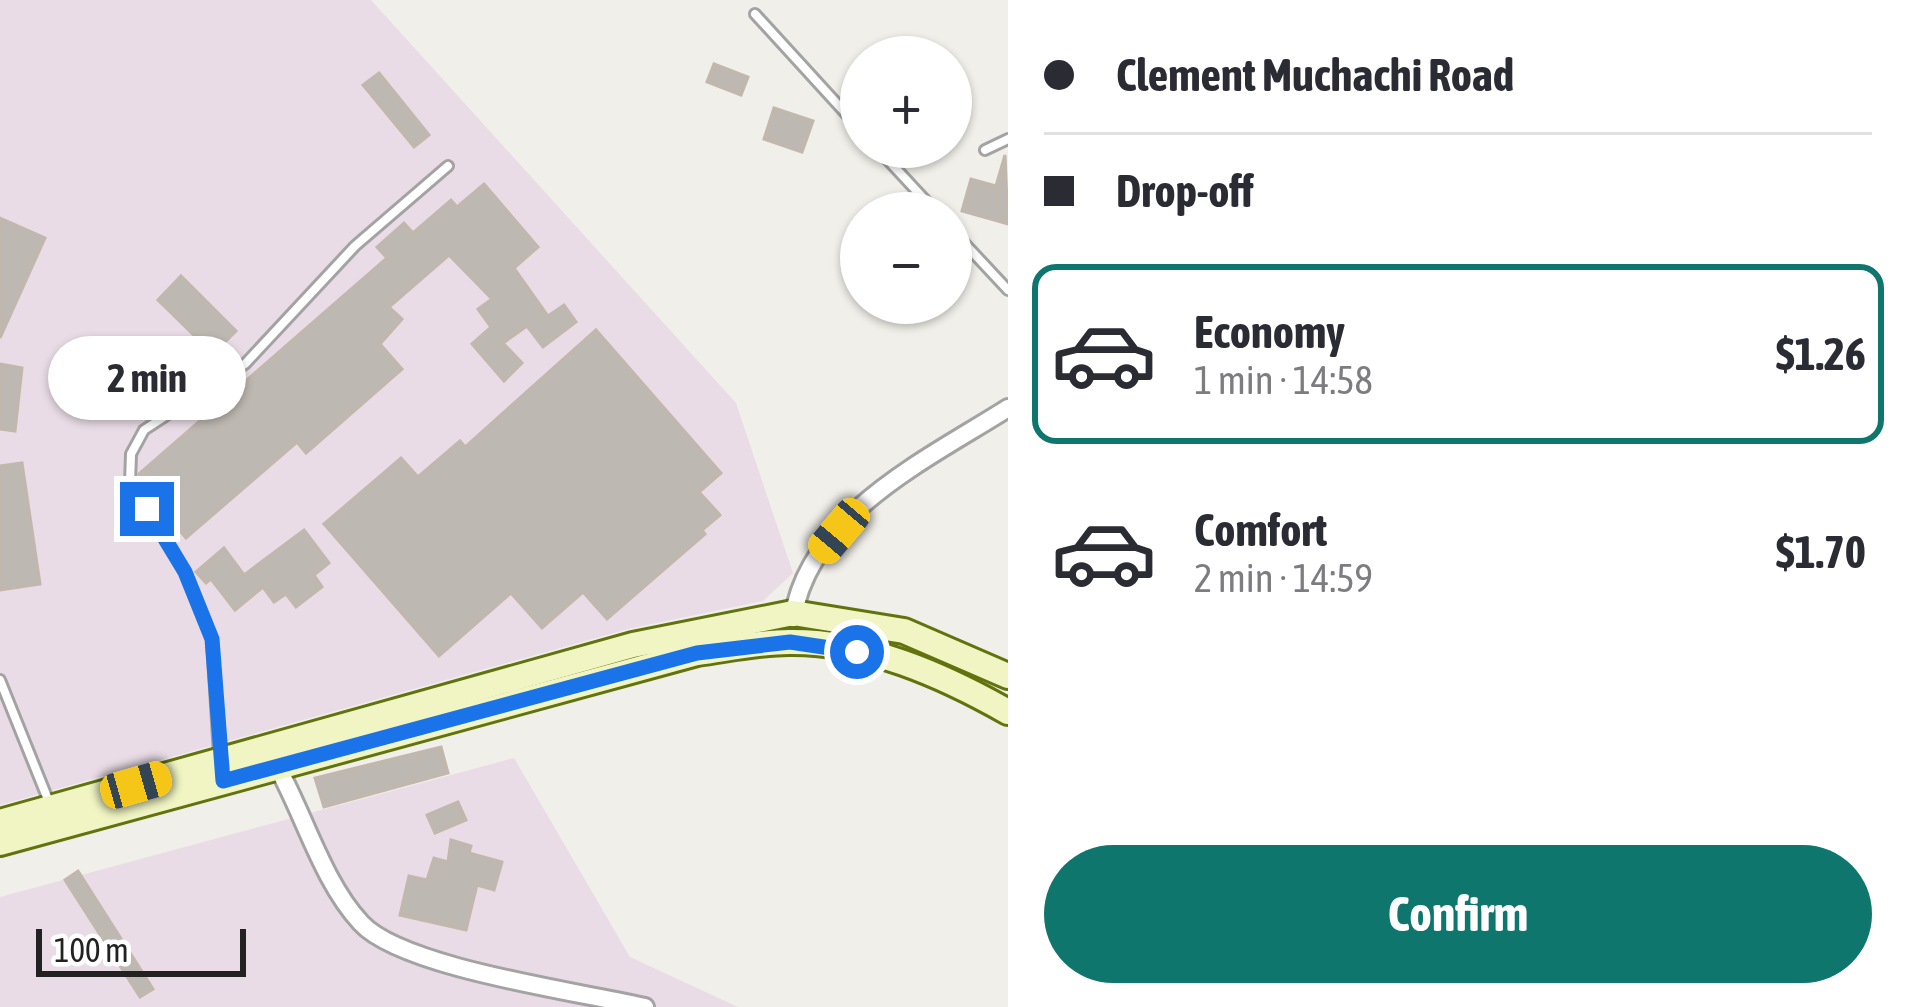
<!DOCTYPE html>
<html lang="en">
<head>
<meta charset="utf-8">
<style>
  body { margin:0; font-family:"Asap Condensed",sans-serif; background:#f2f2f3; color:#2b2b33; height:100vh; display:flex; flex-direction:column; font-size:45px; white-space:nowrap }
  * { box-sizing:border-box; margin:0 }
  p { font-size:39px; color:#7c7c81 }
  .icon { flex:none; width:66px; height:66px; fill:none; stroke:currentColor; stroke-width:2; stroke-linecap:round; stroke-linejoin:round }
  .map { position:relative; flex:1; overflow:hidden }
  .side { display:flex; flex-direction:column; background:#fff; width:900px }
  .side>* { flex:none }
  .banner { display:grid; align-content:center; height:264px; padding:0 36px; background:#fff }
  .tools { position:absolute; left:840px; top:36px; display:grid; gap:24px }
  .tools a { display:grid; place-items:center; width:132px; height:132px; border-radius:50%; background:#fff; box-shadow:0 3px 9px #0004; font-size:60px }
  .scale { position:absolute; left:36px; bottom:30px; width:210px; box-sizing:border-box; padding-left:12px; border:6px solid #222; border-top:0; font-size:33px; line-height:42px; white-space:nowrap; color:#222; -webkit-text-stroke:9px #fff; paint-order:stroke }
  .end { position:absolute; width:54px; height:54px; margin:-27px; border:15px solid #1a73e8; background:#fff; box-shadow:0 0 0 6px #fff }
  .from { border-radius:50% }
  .bubble { position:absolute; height:84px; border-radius:42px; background:#fff; box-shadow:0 3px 9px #0004; font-size:39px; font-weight:700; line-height:84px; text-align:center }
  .car { position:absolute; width:36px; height:72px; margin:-36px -18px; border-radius:15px; box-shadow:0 0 9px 3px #0007; background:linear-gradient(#f5c518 24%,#345 0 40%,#f5c518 0 76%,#345 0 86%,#f5c518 0) }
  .banner b { display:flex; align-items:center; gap:42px; height:114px; font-size:45px }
  .banner b+b { border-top:3px solid #e1e1e2 }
  .banner i { width:30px; height:30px; background:#2b2b33 }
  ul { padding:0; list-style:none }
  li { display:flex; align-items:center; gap:36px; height:180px; margin:0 24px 18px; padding:0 12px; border:6px solid transparent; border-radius:24px }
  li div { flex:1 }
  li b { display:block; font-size:45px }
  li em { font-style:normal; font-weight:700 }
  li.current { border-color:#0f766e }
  li>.icon { width:108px; height:108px; stroke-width:1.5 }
  .action { display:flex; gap:24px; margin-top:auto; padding:24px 36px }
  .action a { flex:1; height:138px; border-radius:72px; background:#0f766e; color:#fff; font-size:48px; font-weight:700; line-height:138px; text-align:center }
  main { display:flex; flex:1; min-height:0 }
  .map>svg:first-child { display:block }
</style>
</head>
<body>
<main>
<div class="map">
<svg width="1008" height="1007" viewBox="0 0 1008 1007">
  <rect width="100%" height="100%" fill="#f1efe9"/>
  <g fill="#e9dce6">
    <path d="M0,0h371l365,403 57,170 -30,28 -135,28 -628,176z"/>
    <path d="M514,758l116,199 108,50h-738v-110z"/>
  </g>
  <g fill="#beb8b2" stroke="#c2b7ac" stroke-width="3">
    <path d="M714,64l34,13 -7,18 -34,-13z"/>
    <path d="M379,73l50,62 -15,12 -51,-62z"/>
    <path d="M774,108l39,13 -11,31 -38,-13z"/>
    <path d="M1005,155l3,69 -46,-13 9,-32 25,7z"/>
    <path d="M484,184l54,63 -24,21 34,48 16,-11 12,17 -33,25 -16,-21 -24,17 19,20 -18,18 -32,-37 19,-17 -13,-18 14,-10 -43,-44 -60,52 13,12 -22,25 22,25 -96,84 -9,-11 -111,96 -41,-47 -6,-17 248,-216 -10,-11 27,-24 9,10 38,-33 6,7z"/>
    <path d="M0,218l45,20 -45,100z"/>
    <path d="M181,276l55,55 -23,23 -55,-54z"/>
    <path d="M596,330l125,143 -22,19 21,23 -18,15 3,4 -98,85 -24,-27 -41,36 -31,-35 -72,63 -115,-132 77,-66 17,19 42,-36 5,6z"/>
    <path d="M0,364l22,4 -7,63 -15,-2z"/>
    <path d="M22,463l18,121 -40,6v-124z"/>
    <path d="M304,530l25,33 -15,12 8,12 -26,20 -10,-13 -12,8 -11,-15 -28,23 -24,-31 -5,4 -10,-11 28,-24 20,27z"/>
    <path d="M441,747l7,26 -124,34 -9,-29z"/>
    <path d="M458,802l8,18 -31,13 -8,-18z"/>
    <path d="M451,840l20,6 -2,7 33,9 -8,28 -17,-5 -11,45 -66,-15 9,-39 18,4 7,-22 14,4z"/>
    <path d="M78,871l75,118 -13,8 -75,-117z"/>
  </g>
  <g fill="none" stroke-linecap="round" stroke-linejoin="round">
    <defs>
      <g id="service">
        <path d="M755,14l106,116"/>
        <path d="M876,147l61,66"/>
        <path d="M985,150l23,-11"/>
        <path d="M951,229l57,61"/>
        <path d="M0,680l49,122"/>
        <path d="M219,755l-7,-116 -27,-67 -55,-89 1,-29 13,-24 101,-66 110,-118 93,-80"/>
      </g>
      <g id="minor">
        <path d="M793,618c16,-104 135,-159 215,-210"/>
        <path d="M273,759c30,51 48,121 88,164 41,45 219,69 284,84"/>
      </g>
      <g id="secondary">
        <path d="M0,822l633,-177 160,-32 111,18 104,45"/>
        <path d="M0,843l697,-190c30,-4 62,-11 92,-11 77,-1 154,33 219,70"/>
      </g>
    </defs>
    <use href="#service" stroke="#a3a3a3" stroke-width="14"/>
    <use href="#minor" stroke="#a3a3a3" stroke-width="22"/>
    <use href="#secondary" stroke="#62730e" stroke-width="30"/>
    <use href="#service" stroke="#fff" stroke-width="8"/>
    <use href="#minor" stroke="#fff" stroke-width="16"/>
    <use href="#secondary" stroke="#f0f5c3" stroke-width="24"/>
  </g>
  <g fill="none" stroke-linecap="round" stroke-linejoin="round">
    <path stroke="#1a73e8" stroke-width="15" d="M147,509l38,63 27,67 11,142 474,-128 93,-11 67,10"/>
  </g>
</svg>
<div class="tools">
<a>+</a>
<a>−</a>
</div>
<div class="scale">100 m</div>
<i class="end from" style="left:857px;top:652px"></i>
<i class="end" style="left:147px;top:509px"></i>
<div class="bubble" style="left:48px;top:336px;width:198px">2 min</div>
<i class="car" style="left:839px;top:531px;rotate:220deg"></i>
<i class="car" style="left:136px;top:785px;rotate:74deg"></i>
</div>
<section class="side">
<div class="banner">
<b><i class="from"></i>Clement Muchachi Road</b>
<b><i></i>Drop-off</b>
</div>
<ul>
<li class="current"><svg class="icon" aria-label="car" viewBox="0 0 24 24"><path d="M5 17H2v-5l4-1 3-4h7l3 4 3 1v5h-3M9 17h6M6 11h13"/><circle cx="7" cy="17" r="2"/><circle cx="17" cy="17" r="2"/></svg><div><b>Economy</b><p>1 min · 14:58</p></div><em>$1.26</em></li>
<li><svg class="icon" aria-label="car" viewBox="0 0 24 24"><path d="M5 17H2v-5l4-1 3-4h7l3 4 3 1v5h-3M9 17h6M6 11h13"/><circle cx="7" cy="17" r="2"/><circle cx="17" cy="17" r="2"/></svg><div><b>Comfort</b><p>2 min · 14:59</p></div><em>$1.70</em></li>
</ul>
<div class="action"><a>Confirm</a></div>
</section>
</main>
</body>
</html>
